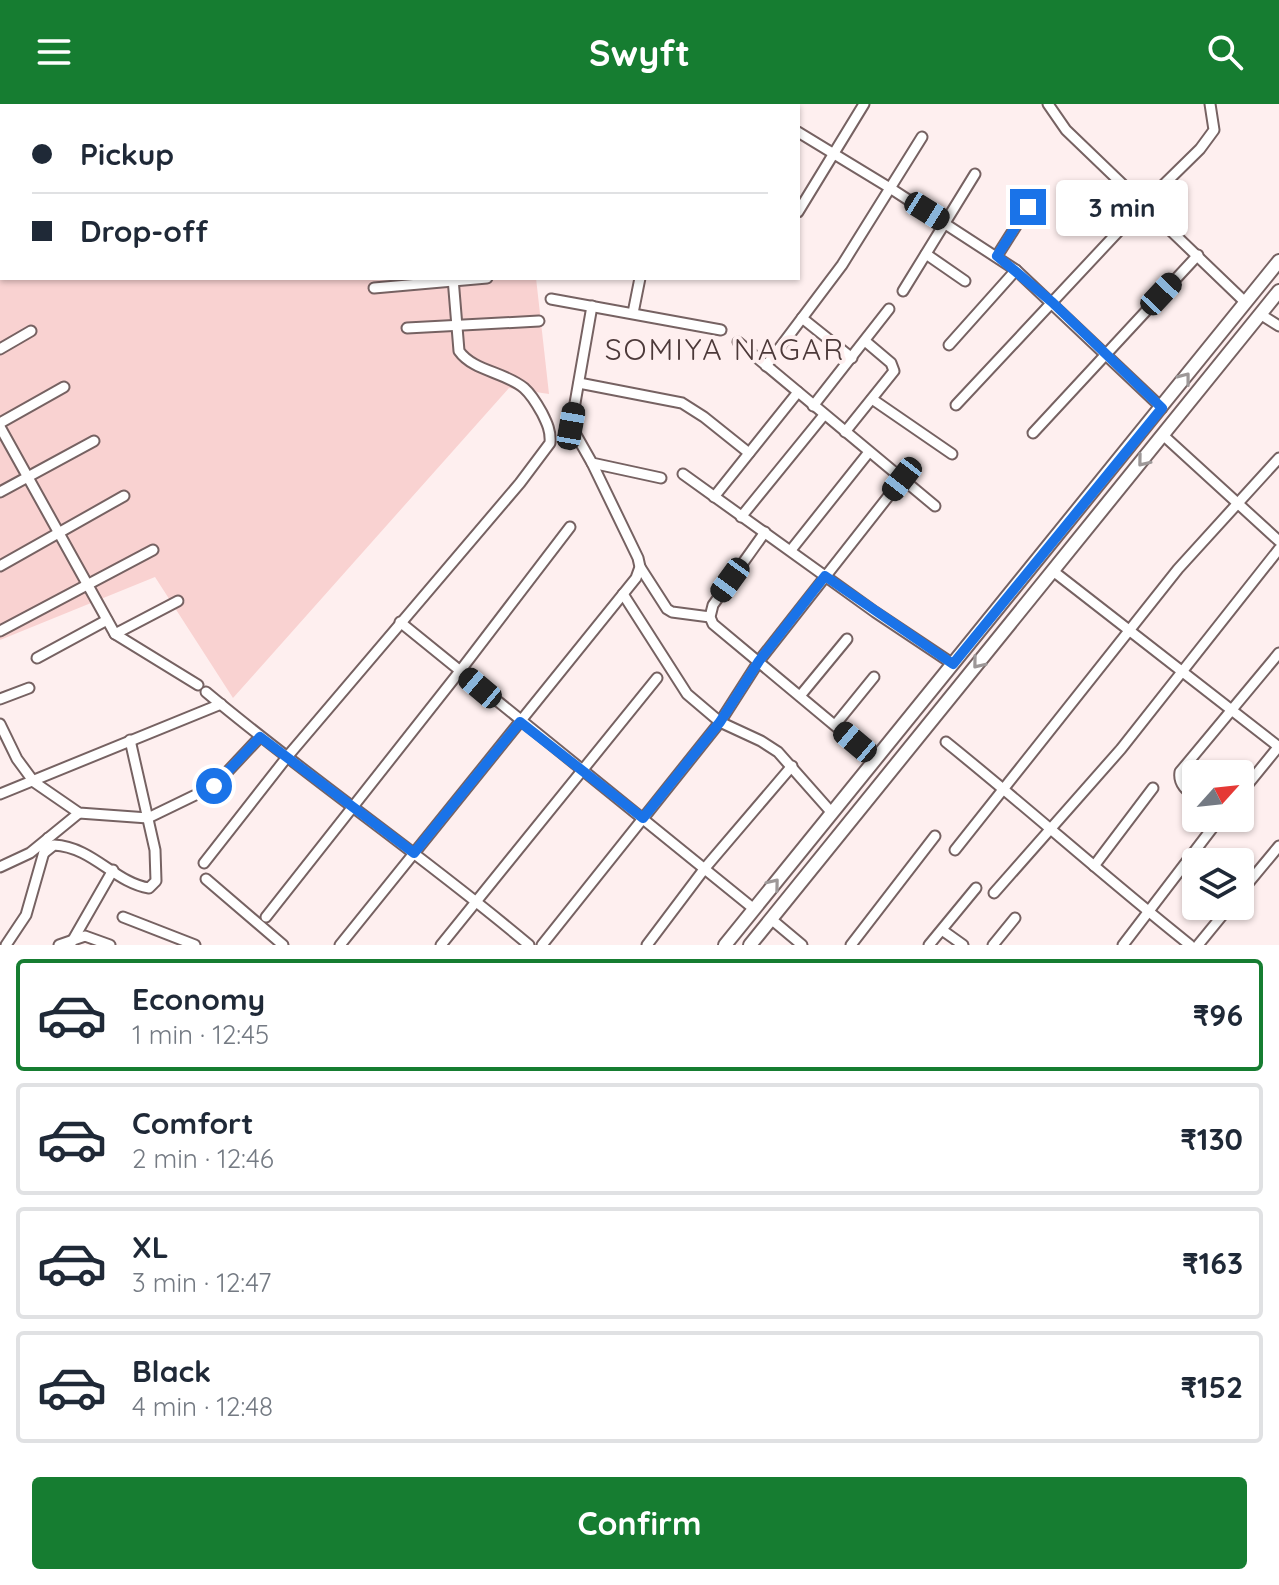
<!DOCTYPE html>
<html lang="en">
<head>
<meta charset="utf-8">
<style>
  body { margin:0; font-family:Quicksand,sans-serif; background:#f2f2f3; color:#1f2937; height:100vh; display:flex; flex-direction:column; font-size:30px; white-space:nowrap }
  * { box-sizing:border-box; margin:0 }
  p { font-size:26px; color:#747a83 }
  .icon { flex:none; width:44px; height:44px; fill:none; stroke:currentColor; stroke-width:2; stroke-linecap:round; stroke-linejoin:round }
  .map { position:relative; height:841px; overflow:hidden }
  .drawer { display:flex; flex-direction:column; background:#fff; flex:1 }
  .drawer>* { flex:none }
  .hud { position:absolute; left:0px; top:0px; width:800px; height:176px; box-shadow:0 2px 6px #0004; display:grid; align-content:center; height:176px; padding:0 32px; background:#fff }
  .needle { width:52px; rotate:63deg }
  .buttons { position:absolute; left:1182px; top:656px; display:grid; gap:16px }
  .buttons a { display:grid; place-items:center; width:72px; height:72px; border-radius:8px; background:#fff; box-shadow:0 2px 6px #0004; font-size:40px }
  .end { position:absolute; width:36px; height:36px; margin:-18px; border:10px solid #1a73e8; background:#fff; box-shadow:0 0 0 4px #fff }
  .from { border-radius:50% }
  .bubble { position:absolute; height:56px; border-radius:8px; background:#fff; box-shadow:0 2px 6px #0004; font-size:26px; font-weight:700; line-height:56px; text-align:center }
  .car { position:absolute; width:24px; height:48px; margin:-24px -12px; border-radius:10px; box-shadow:0 0 6px 2px #0007; background:linear-gradient(#222 24%,#8ab4d8 0 40%,#222 0 76%,#8ab4d8 0 86%,#222 0) }
  .hud b { display:flex; align-items:center; gap:28px; height:76px; font-size:30px }
  .hud b+b { border-top:2px solid #e0e1e3 }
  .hud i { width:20px; height:20px; background:#1f2937 }
  ul { padding:14px 0 0; list-style:none }
  li { display:flex; align-items:center; gap:24px; height:112px; margin:0 16px 12px; padding:0 16px; border:4px solid #e0e1e3; border-radius:8px }
  li div { flex:1 }
  li b { display:block; font-size:30px }
  li em { font-style:normal; font-weight:700 }
  li.active { border-color:#167d31 }
  li>.icon { width:72px; height:72px; stroke-width:1.5 }
  .button { display:flex; gap:16px; margin-top:auto; padding:16px 32px }
  .button a { flex:1; height:92px; border-radius:8px; background:#167d31; color:#fff; font-size:32px; font-weight:700; line-height:92px; text-align:center }
  header { display:flex; justify-content:space-between; align-items:center; height:104px; padding:0 32px; background:#167d31; color:#fff; font-size:36px; font-weight:700 }
  .map>svg:first-child { display:block }
</style>
</head>
<body>
<header><svg class="icon" aria-label="menu" viewBox="0 0 24 24"><path d="M4 6h16M4 12h16M4 18h16"/></svg>Swyft<svg class="icon" aria-label="search" viewBox="0 0 24 24"><circle cx="10" cy="10" r="6"/><path d="M15 15l6 6"/></svg></header>
<div class="map">
<svg width="1279" height="841" viewBox="0 0 1279 841">
  <rect width="100%" height="100%" fill="#feefef"/>
  <path fill="#f9d2d1" d="M0,0h534l-532,2v172h534l13,116 -40,-6 -276,310 -78,-121 -155,63z"/>
  <g fill="none" stroke-linecap="round" stroke-linejoin="round">
    <defs>
      <g id="minor">
        <path d="M438,0v2"/>
        <path d="M717,0l10,2"/>
        <path d="M1048,0l18,26 179,172"/>
        <path d="M675,2l1,-2"/>
        <path d="M798,28l92,56 126,82 146,138"/>
        <path d="M798,108l66,-108"/>
        <path d="M926,150l39,27"/>
        <path d="M997,152l31,-49"/>
        <path d="M374,184l113,-10"/>
        <path d="M903,187l72,-117"/>
        <path d="M551,195l170,31"/>
        <path d="M592,202l-21,120 21,37 69,15"/>
        <path d="M633,209l7,-35"/>
        <path d="M1260,210l19,12"/>
        <path d="M802,214l50,40"/>
        <path d="M407,224l132,-7"/>
        <path d="M738,238l197,164"/>
        <path d="M949,241l67,-75"/>
        <path d="M0,245l31,-18"/>
        <path d="M766,262l76,-101 80,-128"/>
        <path d="M579,279l103,20 22,14 45,36"/>
        <path d="M872,295l80,55"/>
        <path d="M956,301l189,-202 55,-54 14,-19 -4,-26"/>
        <path d="M813,302l76,-97"/>
        <path d="M0,319l64,-36"/>
        <path d="M0,323l115,207 83,51"/>
        <path d="M845,328l49,-61 -3,-8 -26,-22"/>
        <path d="M1033,329l165,-178"/>
        <path d="M1164,332l115,105"/>
        <path d="M683,370l192,138 78,52"/>
        <path d="M0,388l94,-51"/>
        <path d="M714,393l84,-105"/>
        <path d="M741,413l83,-102"/>
        <path d="M765,428l-52,73 -3,12 3,7 162,135"/>
        <path d="M791,446l78,-98"/>
        <path d="M0,462l124,-70"/>
        <path d="M640,463l27,42 5,3 38,5"/>
        <path d="M1053,467l226,176"/>
        <path d="M623,490l64,100 33,28 41,19 17,11 54,61"/>
        <path d="M400,518l354,287"/>
        <path d="M0,527l153,-81"/>
        <path d="M115,530l63,-33"/>
        <path d="M37,554l70,-38"/>
        <path d="M206,588c105,88 219,165 323,253"/>
        <path d="M800,592l47,-57"/>
        <path d="M0,595l29,-11"/>
        <path d="M0,620l17,35 17,23 45,31 69,5 66,-32 46,-49"/>
        <path d="M835,621l39,-48"/>
        <path d="M946,638c82,66 161,137 244,203"/>
        <path d="M0,690l221,-90"/>
        <path d="M1240,690l39,-48"/>
        <path d="M1196,694c-9,-7 -18,-14 -16,-26l99,-119"/>
        <path d="M955,746l223,-281 101,-111"/>
        <path d="M44,749l10,-8c39,2 61,38 95,43l7,-7 -1,-31 -25,-110"/>
        <path d="M204,759l83,-106 233,-274 30,-40c1,-12 -3,-20 -8,-30 -5,-9 -10,-18 -18,-25 -19,-16 -51,-17 -65,-37l-6,-73"/>
        <path d="M1094,762l59,-78"/>
        <path d="M0,763l30,-14 49,-40"/>
        <path d="M206,775l77,66"/>
        <path d="M994,789l127,-144 158,-200"/>
        <path d="M1240,789l39,-47"/>
        <path d="M123,813l72,28"/>
        <path d="M266,813l194,-246 110,-144"/>
        <path d="M771,815l31,26"/>
        <path d="M942,826l21,15"/>
        <path d="M6,841l20,-30 22,-77"/>
        <path d="M59,841l26,-9 25,9"/>
        <path d="M70,841l43,-75"/>
        <path d="M340,841l296,-367 4,-11 -2,-9 -46,-95"/>
        <path d="M441,841l216,-267"/>
        <path d="M542,841l178,-223 39,-61 143,-182"/>
        <path d="M647,841l58,-77 87,-102"/>
        <path d="M851,841l84,-109"/>
        <path d="M929,841l47,-57"/>
        <path d="M993,841l22,-27"/>
        <path d="M1123,841l97,-127"/>
        <path d="M1198,841l32,-39"/>
      </g>
      <g id="secondary">
        <path d="M725,841l554,-684"/>
        <path d="M750,841l529,-654"/>
      </g>
    </defs>
    <use href="#minor" stroke="#766262" stroke-width="13"/>
    <use href="#secondary" stroke="#766262" stroke-width="16"/>
    <use href="#minor" stroke="#fff" stroke-width="9"/>
    <use href="#secondary" stroke="#fff" stroke-width="12"/>
  </g>
  <defs><path id="oneway-chevron" d="M-2-3.5L2.5 0L-2 3.5" fill="none" stroke-width="1.6" stroke-linecap="round" stroke-linejoin="round" transform="scale(2)"/></defs>
  <g stroke="#9d9898">
    <use href="#oneway-chevron" transform="translate(1185 274) rotate(-52)"/>
    <use href="#oneway-chevron" transform="translate(1143 357) rotate(129)"/>
    <use href="#oneway-chevron" transform="translate(978 559) rotate(129)"/>
    <use href="#oneway-chevron" transform="translate(774 780) rotate(-51)"/>
  </g>
  <g fill="none" stroke-linecap="round" stroke-linejoin="round">
    <path stroke="#1a73e8" stroke-width="10" d="M214,682l46,-49 154,116 106,-131 123,96 77,-96 39,-61 66,-85 128,88 209,-256 -110,-106 -55,-46 31,-49"/>
  </g>
  <g text-anchor="middle" dominant-baseline="central" stroke-width="8" stroke-linejoin="round" paint-order="stroke">
    <g font-size="30" letter-spacing="2" fill="#4c3939" stroke="#feefef">
      <text x="725" y="245">SOMIYA NAGAR</text>
    </g>
  </g>
</svg>
<div class="buttons">
<a><svg class="needle" viewBox="-14 -14 28 28"><path d="M0-13l5 13h-10z" fill="#e53935"/><path d="M0 13l5-13h-10z" fill="#747a83"/></svg></a>
<a><svg class="icon" aria-label="layers" viewBox="0 0 24 24"><path d="M12 4l9 5-9 5-9-5zM3 14l9 5 9-5"/></svg></a>
</div>
<i class="end from" style="left:214px;top:682px"></i>
<i class="end" style="left:1028px;top:103px"></i>
<div class="bubble" style="left:1056px;top:76px;width:132px">3 min</div>
<i class="car" style="left:927px;top:107px;rotate:122deg"></i>
<i class="car" style="left:1161px;top:190px;rotate:43deg"></i>
<i class="car" style="left:571px;top:322px;rotate:10deg"></i>
<i class="car" style="left:902px;top:375px;rotate:218deg"></i>
<i class="car" style="left:730px;top:476px;rotate:216deg"></i>
<i class="car" style="left:480px;top:584px;rotate:310deg"></i>
<i class="car" style="left:855px;top:638px;rotate:310deg"></i>
<div class="hud">
<b><i class="from"></i>Pickup</b>
<b><i></i>Drop-off</b>
</div>
</div>
<section class="drawer">
<ul>
<li class="active"><svg class="icon" aria-label="car" viewBox="0 0 24 24"><path d="M5 17H2v-5l4-1 3-4h7l3 4 3 1v5h-3M9 17h6M6 11h13"/><circle cx="7" cy="17" r="2"/><circle cx="17" cy="17" r="2"/></svg><div><b>Economy</b><p>1 min · 12:45</p></div><em>₹96</em></li>
<li><svg class="icon" aria-label="car" viewBox="0 0 24 24"><path d="M5 17H2v-5l4-1 3-4h7l3 4 3 1v5h-3M9 17h6M6 11h13"/><circle cx="7" cy="17" r="2"/><circle cx="17" cy="17" r="2"/></svg><div><b>Comfort</b><p>2 min · 12:46</p></div><em>₹130</em></li>
<li><svg class="icon" aria-label="car" viewBox="0 0 24 24"><path d="M5 17H2v-5l4-1 3-4h7l3 4 3 1v5h-3M9 17h6M6 11h13"/><circle cx="7" cy="17" r="2"/><circle cx="17" cy="17" r="2"/></svg><div><b>XL</b><p>3 min · 12:47</p></div><em>₹163</em></li>
<li><svg class="icon" aria-label="car" viewBox="0 0 24 24"><path d="M5 17H2v-5l4-1 3-4h7l3 4 3 1v5h-3M9 17h6M6 11h13"/><circle cx="7" cy="17" r="2"/><circle cx="17" cy="17" r="2"/></svg><div><b>Black</b><p>4 min · 12:48</p></div><em>₹152</em></li>
</ul>
<div class="button"><a>Confirm</a></div>
</section>
</body>
</html>
